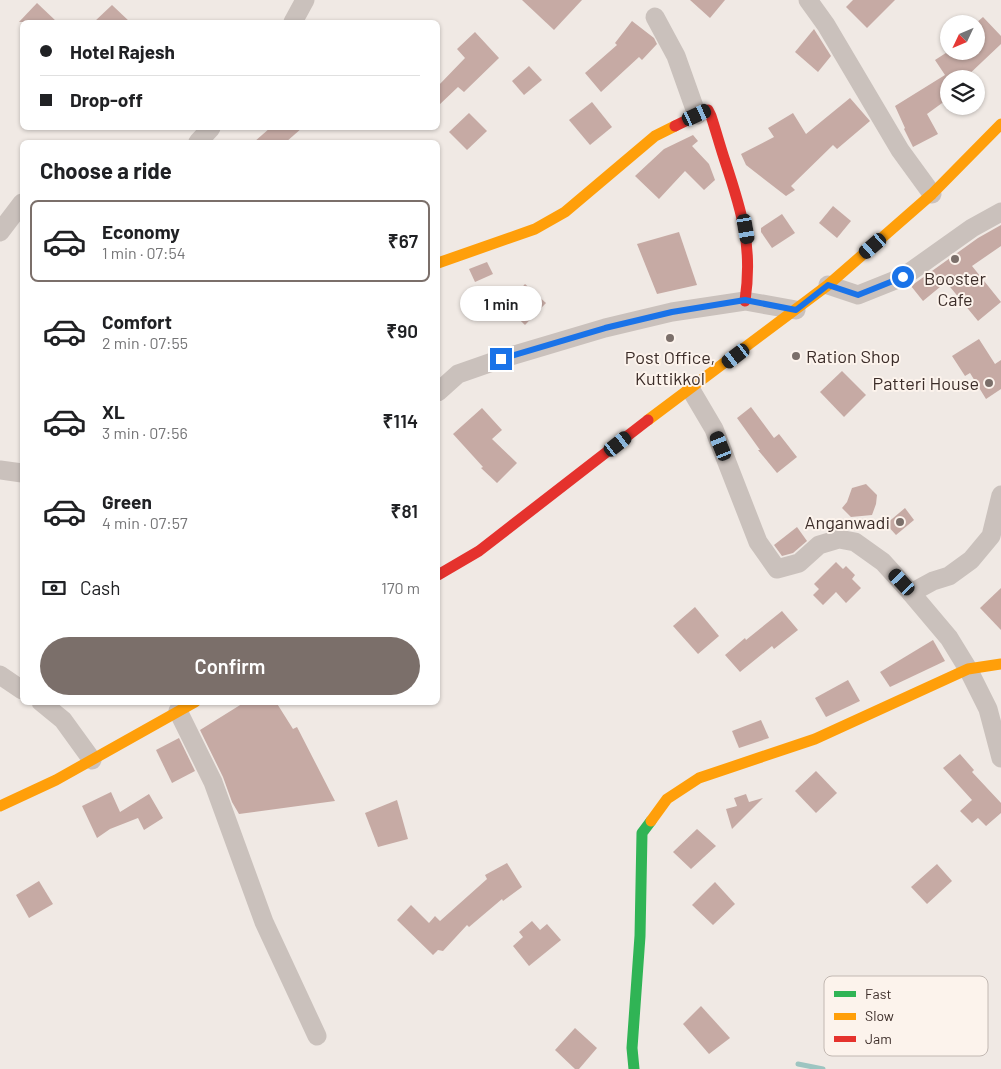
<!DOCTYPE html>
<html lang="en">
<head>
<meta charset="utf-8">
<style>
  body { margin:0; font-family:Barlow,sans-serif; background:#f2f2f2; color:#202124; height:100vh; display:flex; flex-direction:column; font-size:19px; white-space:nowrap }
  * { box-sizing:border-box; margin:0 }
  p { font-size:16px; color:#757577 }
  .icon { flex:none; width:28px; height:28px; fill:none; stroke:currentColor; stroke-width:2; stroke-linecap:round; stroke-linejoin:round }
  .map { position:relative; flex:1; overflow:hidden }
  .drawer { position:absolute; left:20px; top:140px; width:420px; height:565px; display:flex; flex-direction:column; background:#fff; border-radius:8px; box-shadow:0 1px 4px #0004 }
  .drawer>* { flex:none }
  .top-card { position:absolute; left:20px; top:20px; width:420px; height:110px; border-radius:8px; box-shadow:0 1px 4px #0004; display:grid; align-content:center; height:110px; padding:0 20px; background:#fff }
  .needle { width:32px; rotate:226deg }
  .buttons { position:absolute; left:940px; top:15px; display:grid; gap:10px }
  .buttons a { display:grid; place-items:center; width:45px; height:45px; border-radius:50%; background:#fff; box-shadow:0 1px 4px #0004; font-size:25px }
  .end { position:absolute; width:22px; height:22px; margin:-11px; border:6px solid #1a73e8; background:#fff; box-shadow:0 0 0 2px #fff }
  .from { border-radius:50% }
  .bubble { position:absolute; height:35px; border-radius:18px; background:#fff; box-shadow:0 1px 4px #0004; font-size:16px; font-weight:600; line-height:35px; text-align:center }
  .car { position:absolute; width:15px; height:30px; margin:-15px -8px; border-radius:6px; box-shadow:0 0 4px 1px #0007; background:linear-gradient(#222 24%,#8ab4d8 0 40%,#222 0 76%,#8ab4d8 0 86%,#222 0) }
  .top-card b { display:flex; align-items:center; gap:18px; height:48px; font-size:19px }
  .top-card b+b { border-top:1px solid #e0e0e0 }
  .top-card i { width:12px; height:12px; background:#202124 }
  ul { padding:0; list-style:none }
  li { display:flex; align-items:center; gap:15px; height:82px; margin:0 10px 8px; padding:0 10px; border:2px solid transparent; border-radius:8px }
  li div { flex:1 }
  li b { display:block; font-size:19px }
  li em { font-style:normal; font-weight:600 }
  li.selected { border-color:#7b6f6a }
  li>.icon { width:45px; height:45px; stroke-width:1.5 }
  h2 { padding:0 20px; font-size:22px; line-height:60px }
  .pay { display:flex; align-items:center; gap:12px; height:55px; padding:0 20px; font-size:19px }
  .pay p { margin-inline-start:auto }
  .button { display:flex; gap:10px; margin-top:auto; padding:10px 20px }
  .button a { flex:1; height:58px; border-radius:30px; background:#7b6f6a; color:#fff; font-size:20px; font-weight:600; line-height:58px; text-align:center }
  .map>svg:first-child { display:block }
</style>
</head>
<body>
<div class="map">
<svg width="1001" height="1069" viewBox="0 0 1001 1069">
  <rect width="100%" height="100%" fill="#f0e9e4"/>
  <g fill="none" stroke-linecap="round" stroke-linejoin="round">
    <path stroke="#9dc5c1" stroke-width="5" d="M798,1064l25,5"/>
  </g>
  <g fill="#c6aaa4">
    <path d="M522,0h60l-28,30z"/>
    <path d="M690,0h35l-15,18z"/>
    <path d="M853,0h42l-28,28 -21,-21z"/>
    <path d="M37,3l20,19h-38z"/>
    <path d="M112,5l18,17h-36z"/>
    <path d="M983,17l18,19v8l-37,35h-15v19l-22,16 11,20 -25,13 -9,-18 1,-1 -10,-22 50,-31 -10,-15 14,-9h27v-28z"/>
    <path d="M632,21l22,17 3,6 -15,16 -3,-3 -38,35 -16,-19 32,-28 -2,-2z"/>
    <path d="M814,29l17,27 -13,16 -23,-20z"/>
    <path d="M475,32l24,26 -35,34 -6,-5 -20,19v-20l27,-28 -8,-9z"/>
    <path d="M529,66l13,14 -18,15 -12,-14z"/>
    <path d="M850,98l20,23 -33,28 -4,-4 -42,41 4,4 -9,6 -40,-31 -5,-11 33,-17 -6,-9 25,-15 13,21z"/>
    <path d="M592,102l20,25 -22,18 -21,-25z"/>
    <path d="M469,113l18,18 -20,19 -18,-18z"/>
    <path d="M270,128h32l-16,14h-32z"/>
    <path d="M693,135l5,6 -6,5 17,18 6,16 -11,10 -19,-19 -26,28 -24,-23 29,-27z"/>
    <path d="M833,206l18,15 -14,17 -18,-15z"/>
    <path d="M782,214l13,19 -23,15 -11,-16v-4z"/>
    <path d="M1001,225v21l-29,20 29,36 -23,19 -32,-39 -23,19 -12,-15 67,-48z"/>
    <path d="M679,232l18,53 -40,9 -20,-50z"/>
    <path d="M487,262l6,12 -18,8 -6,-13z"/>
    <path d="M525,284l21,19 -21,22 -20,-19z"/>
    <path d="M979,339l16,25 6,-4v29l-15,10 -16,-26 -5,3 -13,-20z"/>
    <path d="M842,371l24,24 -22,22 -24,-25z"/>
    <path d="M751,407l23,31 5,-4 18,23 -20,16 -19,-23h2l-23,-32z"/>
    <path d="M482,408l20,22 -10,9 25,24 -20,20 -16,-15 2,-1 -30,-33z"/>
    <path d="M866,484l11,11 -1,9 -4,11 -21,2 -9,-9 5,-6 5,-14z"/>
    <path d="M905,508l9,12 -18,15 -10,-11z"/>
    <path d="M797,527l10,14 -14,12 -11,3 -8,-11z"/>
    <path d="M836,562l7,7 3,-3 9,9 -3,4 9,9 -15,15 -10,-11 -13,13 -10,-10 6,-6 -5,-5z"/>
    <path d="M1001,588v42l-21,-22z"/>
    <path d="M695,607l24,29 -21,18 -25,-28z"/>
    <path d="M782,611l16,19 -24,19 -2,-3 -32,26 -15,-17 20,-17 1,2z"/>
    <path d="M933,640l12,21 -55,26 -10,-15z"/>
    <path d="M848,680l12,21 -34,16 -11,-19z"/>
    <path d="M245,702h31l17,27 4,-2 38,74 -96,13 -7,-12 -9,-25 -23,-47z"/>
    <path d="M761,720l8,18 -30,10 -7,-17z"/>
    <path d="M179,738l16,33 -23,12 -16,-33z"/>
    <path d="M960,754l14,16 -2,2 29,31v10l-15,13 -8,-8 -6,5 -12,-12 12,-11 -29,-32z"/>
    <path d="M816,771l21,22 -21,20 -21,-22z"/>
    <path d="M111,792l9,20 29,-18 14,24 -19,12 -6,-12 -28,11 -13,9 -15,-32z"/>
    <path d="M746,794l3,8 14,-4 -31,31 -6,-20 11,-3 -3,-8z"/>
    <path d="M397,800l11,39 -30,8 -13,-34z"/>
    <path d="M697,829l19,17 -25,23 -18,-17z"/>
    <path d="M507,863l15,24 -19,14 -1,-2 -33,28 -2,-2 -24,26 -5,-1 -5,5 -36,-35 14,-15 18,18 6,-7 5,5 47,-42 -2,-4z"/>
    <path d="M937,864l15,17 -25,23 -16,-17z"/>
    <path d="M39,881l14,23 -24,14 -13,-23z"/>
    <path d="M715,882l20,22 -22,21 -21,-20z"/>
    <path d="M532,921l8,9 7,-6 14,16 -32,26 -16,-20 10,-9 -4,-5z"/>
    <path d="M701,1006l29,32 -21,16 -26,-30z"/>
    <path d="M575,1028l22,20 -18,21h-4l-20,-19z"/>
  </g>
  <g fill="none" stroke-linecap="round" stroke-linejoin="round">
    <g stroke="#cac1bc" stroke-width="19">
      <path d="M808,0l18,25 74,125 32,44"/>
      <path d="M655,17l21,39 21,59"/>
      <path d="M293,22l12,-22"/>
      <path d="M198,142l13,-14"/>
      <path d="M0,232l22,-29"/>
      <path d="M828,285l30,10 45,-18 69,-49 29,-16"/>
      <path d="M691,390l23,39 44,113 19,27 22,-6 20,-18 20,-6 16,3 28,20 28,31 22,-12 16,-5 22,-16 20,-24 10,-41"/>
      <path d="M438,392l20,-18 43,-15 104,-31 67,-16 73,-11 51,9"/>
      <path d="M0,470l22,3"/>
      <path d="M911,593l38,45 19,31 20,40 13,49"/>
      <path d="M0,675l22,15"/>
      <path d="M41,702l22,18 29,40"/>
      <path d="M178,711l35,71 51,140 53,114"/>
    </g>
    <path stroke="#30b455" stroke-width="11" d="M634,1069l-2,-21 8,-112 2,-103 9,-12"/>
    <g stroke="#ff9f0a" stroke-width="11">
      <path d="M438,263l97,-34 30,-17 90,-76 20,-10"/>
      <path d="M648,420l180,-135 104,-91 69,-70"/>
      <path d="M0,806l56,-26 139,-78"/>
      <path d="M651,821l16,-22 32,-21 116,-39 153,-70 33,-5"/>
    </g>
    <g stroke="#e5322d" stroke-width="11">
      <path d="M675,126l33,-16 3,6c5,15 9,30 14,45 17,51 28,86 20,140"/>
      <path d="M438,575l41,-24 169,-131"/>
    </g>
  </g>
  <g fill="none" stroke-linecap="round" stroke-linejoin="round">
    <path stroke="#1a73e8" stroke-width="6" d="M501,359l104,-31 67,-16 73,-12 51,10 32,-25 30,10 45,-18"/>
  </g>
  <g fill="#7b6f6a" stroke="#fcf3ec" stroke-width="2">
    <circle cx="955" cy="259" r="5"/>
    <circle cx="670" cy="338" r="5"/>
    <circle cx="796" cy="356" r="5"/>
    <circle cx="989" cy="383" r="5"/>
    <circle cx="900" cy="522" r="5"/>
  </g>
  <g text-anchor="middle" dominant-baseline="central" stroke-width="4" stroke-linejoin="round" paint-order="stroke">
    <g font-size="18" fill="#3c2d29" stroke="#fcf3ec">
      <text x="955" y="278">Booster<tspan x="955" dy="21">Cafe</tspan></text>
      <text x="806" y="356" text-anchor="start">Ration Shop</text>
      <text x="670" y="357">Post Office,<tspan x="670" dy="21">Kuttikkol</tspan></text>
      <text x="979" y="383" text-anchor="end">Patteri House</text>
      <text x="890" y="522" text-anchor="end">Anganwadi</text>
    </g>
  </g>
  <rect x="824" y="976" width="164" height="80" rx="8" fill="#fcf3ec" stroke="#c2b8b2" stroke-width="1"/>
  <rect x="834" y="991" width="22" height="6" fill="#30b455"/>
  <rect x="834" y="1013" width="22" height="7" fill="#ff9f0a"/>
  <rect x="834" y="1036" width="22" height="6" fill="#e5322d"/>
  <g font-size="14" fill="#3c2d29">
    <text x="865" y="999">Fast</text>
    <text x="865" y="1021">Slow</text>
    <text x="865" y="1044">Jam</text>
  </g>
</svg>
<div class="buttons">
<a><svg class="needle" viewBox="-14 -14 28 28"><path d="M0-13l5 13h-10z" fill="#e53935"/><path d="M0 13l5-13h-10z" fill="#757577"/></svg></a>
<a><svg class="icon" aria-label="layers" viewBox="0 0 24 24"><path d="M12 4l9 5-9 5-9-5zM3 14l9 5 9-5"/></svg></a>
</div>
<i class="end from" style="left:903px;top:277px"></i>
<i class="end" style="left:501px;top:359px"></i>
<div class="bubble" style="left:460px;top:286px;width:82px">1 min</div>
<i class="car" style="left:697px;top:115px;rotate:65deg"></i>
<i class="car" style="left:746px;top:229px;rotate:170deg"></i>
<i class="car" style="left:873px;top:246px;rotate:229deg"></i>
<i class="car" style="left:736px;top:356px;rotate:233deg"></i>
<i class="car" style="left:618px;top:444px;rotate:52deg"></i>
<i class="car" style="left:721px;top:446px;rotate:338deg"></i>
<i class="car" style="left:902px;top:582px;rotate:317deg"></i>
<div class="top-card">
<b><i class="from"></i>Hotel Rajesh</b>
<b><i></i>Drop-off</b>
</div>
<section class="drawer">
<h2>Choose a ride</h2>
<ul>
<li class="selected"><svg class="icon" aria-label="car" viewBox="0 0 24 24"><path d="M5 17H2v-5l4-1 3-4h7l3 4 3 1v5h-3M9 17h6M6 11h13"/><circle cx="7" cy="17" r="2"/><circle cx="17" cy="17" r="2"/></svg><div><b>Economy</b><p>1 min · 07:54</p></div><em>₹67</em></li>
<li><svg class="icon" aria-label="car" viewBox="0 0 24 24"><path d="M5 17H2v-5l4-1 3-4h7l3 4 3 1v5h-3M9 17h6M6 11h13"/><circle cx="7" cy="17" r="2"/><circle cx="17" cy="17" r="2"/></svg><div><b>Comfort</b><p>2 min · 07:55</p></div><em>₹90</em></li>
<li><svg class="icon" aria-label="car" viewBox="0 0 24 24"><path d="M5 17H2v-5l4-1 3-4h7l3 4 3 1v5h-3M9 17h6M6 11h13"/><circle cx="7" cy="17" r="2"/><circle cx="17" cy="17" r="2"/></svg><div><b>XL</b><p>3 min · 07:56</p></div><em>₹114</em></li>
<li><svg class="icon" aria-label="car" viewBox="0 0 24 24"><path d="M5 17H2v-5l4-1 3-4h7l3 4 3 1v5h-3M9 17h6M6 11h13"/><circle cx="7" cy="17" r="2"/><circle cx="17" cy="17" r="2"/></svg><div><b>Green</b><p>4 min · 07:57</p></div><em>₹81</em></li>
</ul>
<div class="pay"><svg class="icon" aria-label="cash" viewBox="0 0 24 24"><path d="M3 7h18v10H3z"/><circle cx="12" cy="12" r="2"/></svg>Cash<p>170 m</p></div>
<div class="button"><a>Confirm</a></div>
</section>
</div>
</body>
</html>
